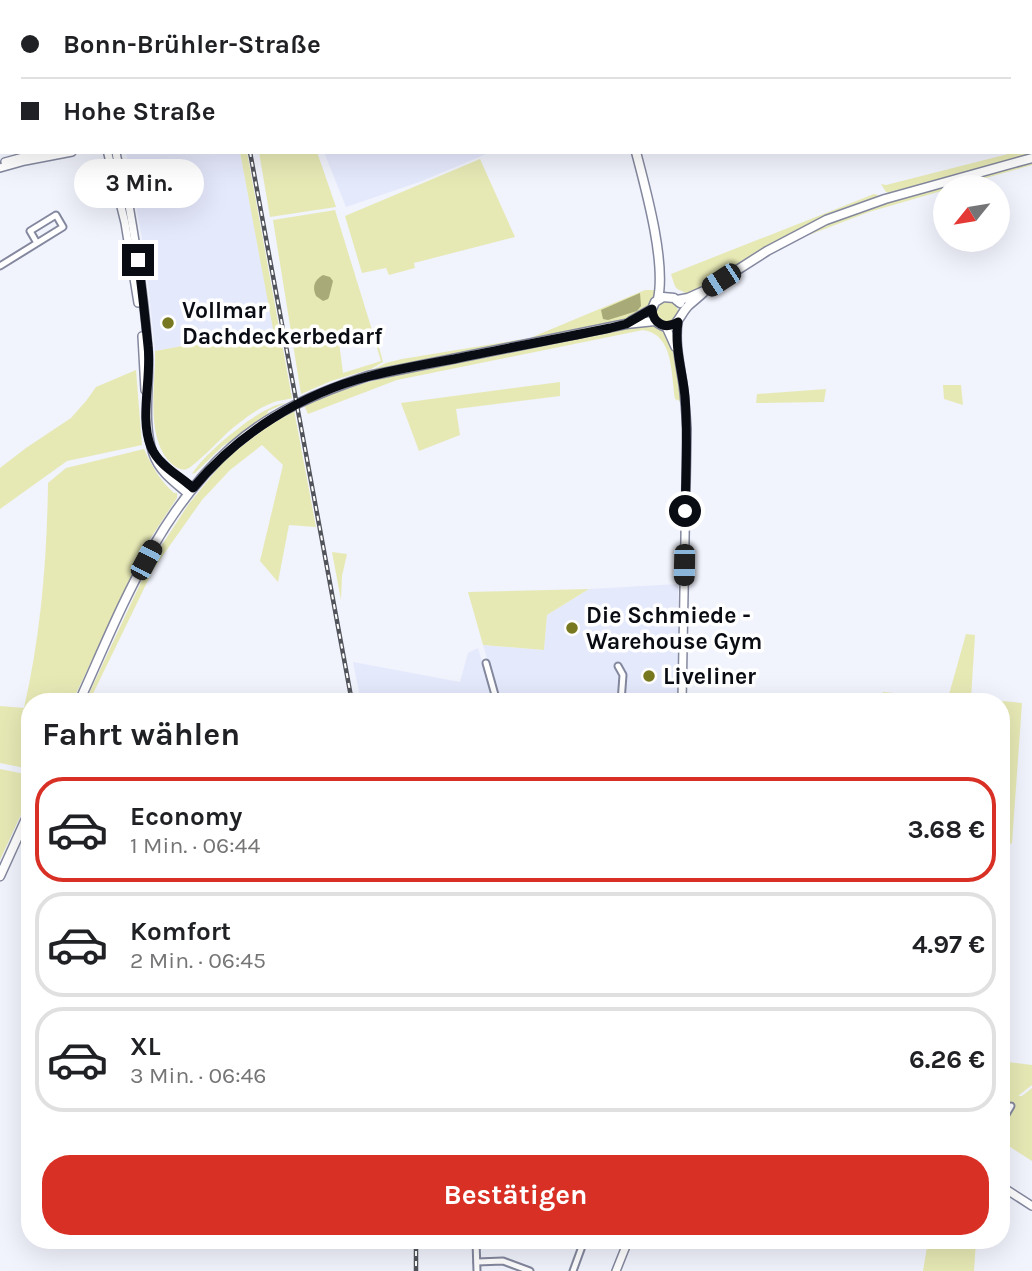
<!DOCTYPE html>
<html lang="de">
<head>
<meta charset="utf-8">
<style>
  body { margin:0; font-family:Karla,sans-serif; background:#f6f6f6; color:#202124; height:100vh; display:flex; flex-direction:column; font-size:26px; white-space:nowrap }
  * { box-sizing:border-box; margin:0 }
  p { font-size:23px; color:#757577 }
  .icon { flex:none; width:38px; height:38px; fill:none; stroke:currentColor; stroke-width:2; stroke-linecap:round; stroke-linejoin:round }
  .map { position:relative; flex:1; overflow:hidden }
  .panel { position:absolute; left:21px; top:693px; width:989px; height:556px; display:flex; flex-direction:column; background:#fff; border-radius:28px; box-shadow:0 7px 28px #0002 }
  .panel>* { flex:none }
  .banner { position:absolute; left:0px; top:0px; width:1032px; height:154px; box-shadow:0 7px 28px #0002; display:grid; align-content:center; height:154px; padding:0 21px; background:#fff }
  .needle { width:46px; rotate:240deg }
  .tools { position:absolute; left:933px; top:175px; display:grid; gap:14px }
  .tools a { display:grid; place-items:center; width:77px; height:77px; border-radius:50%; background:#fff; box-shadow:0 7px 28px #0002; font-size:35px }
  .end { position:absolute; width:32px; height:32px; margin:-16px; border:9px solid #0a0c13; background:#fff; box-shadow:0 0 0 4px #fff }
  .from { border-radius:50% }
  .bubble { position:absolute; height:49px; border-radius:24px; background:#fff; box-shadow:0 7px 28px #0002; font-size:23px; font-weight:700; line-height:49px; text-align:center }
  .car { position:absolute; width:21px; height:42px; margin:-21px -10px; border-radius:9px; box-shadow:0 0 5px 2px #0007; background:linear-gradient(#222 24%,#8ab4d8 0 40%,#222 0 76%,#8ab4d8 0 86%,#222 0) }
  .banner b { display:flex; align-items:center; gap:24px; height:66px; font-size:26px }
  .banner b+b { border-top:2px solid #e0e0e0 }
  .banner i { width:18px; height:18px; background:#202124 }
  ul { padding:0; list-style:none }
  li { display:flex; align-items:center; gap:21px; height:105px; margin:0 14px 10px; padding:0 7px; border:4px solid #e0e0e0; border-radius:28px }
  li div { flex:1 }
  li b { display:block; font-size:26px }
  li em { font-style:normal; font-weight:700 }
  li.on { border-color:#d93025 }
  li>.icon { width:63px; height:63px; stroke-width:1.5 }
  h2 { padding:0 21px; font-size:32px; line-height:84px }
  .button { display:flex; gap:14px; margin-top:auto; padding:14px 21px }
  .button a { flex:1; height:80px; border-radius:28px; background:#d93025; color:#fff; font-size:28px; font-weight:700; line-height:80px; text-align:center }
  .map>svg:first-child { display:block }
</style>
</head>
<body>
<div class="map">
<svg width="1032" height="1271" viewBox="0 0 1032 1271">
  <rect width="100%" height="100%" fill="#f1f3fd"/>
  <g fill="#e5e9fc">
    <path d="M262,0h314v2h-313z"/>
    <path d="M126,152h114l34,177 -119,22 -10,-96z"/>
    <path d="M324,152h167l-69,29 -76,26z"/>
    <path d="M678,584v118h-178l-17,-57 61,5 3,-35 42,-26z"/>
    <path d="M478,648l16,54h-133l-8,-40 107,20 8,-29z"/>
  </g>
  <g fill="#e7e9b5">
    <path d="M1032,147v6l-140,41 -6,-2 -5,-8 5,1 130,-33h15z"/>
    <path d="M240,152h7l45,246c-6,2 -14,2 -20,5 -16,6 -32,19 -45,30 -7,7 -34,34 -40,36 -5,2 -10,-1 -14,-4 -29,-25 -17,-80 -18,-114l118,-22z"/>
    <path d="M259,152h58l19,55 -66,10z"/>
    <path d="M480,159l35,78 -101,26 1,5 -26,7 -3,-7 -24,5 -17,-57z"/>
    <path d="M1032,161v4l-78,22h-9v3l-76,22 -60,23 -1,-2c72,-33 149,-51 224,-72z"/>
    <path d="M874,194l4,1 -2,3 -68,26 -119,71c-15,-9 -12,-2 -18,-21z"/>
    <path d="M335,210l37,120 -33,12 4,31 38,-12 -7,-23 3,2 6,22 -12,7 -40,12 -30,13 -28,-174z"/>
    <path d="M645,290h13c-12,25 -24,26 -48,34l-240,47 16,-8 16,-4 128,-21z"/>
    <circle cx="667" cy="312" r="11"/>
    <path d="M645,323c7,2 16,6 21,11 10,12 16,52 14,67l-5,-2c-4,-24 -1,-65 -32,-69l-246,50 -89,34 -4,-9c55,-24 110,-35 169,-46 58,-11 115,-22 172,-36z"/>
    <path d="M136,370l6,75 -75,16 -67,48v-41l26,-20 45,-30 15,-17 10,-14z"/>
    <path d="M560,382v14l-104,13 4,26 -41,16 -18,-48z"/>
    <path d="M943,385h18l2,20 -19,-6z"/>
    <path d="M826,389l-2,13 -68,1 1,-9z"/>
    <path d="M286,403l-18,8 -1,6 -44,29 -28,27 -3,1c11,-19 57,-57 78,-66 5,-3 10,-4 16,-5z"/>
    <path d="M294,410l22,117 -27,-2 -11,57 -18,-21 23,-96 -21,-20 -32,25 -28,30 -48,68 -65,134h-4l64,-137 39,-60 34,-42 11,-10 30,-23z"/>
    <path d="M144,449c7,16 17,33 30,44h3v5l-27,41 -78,163h-42v67l-30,-6v-57l24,2c17,-74 23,-149 24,-225l18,-15z"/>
    <path d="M332,552l15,2 -5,22 -1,24z"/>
    <path d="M589,589l-42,26 -3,35 -61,-5 -15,-53z"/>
    <path d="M966,634l9,1 -4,63 51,5 -10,140 -5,3h-6v-144h-118v-10l65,6z"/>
    <path d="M0,769l30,6v20l-30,65z"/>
    <path d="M1001,1061l31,4v20l-14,11h4l10,-8v73l-31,-20v-13l12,-21 -12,-4z"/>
    <path d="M928,1241h48l-2,30h-51z"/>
  </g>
  <g fill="#a8aa77">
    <path d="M323,275l7,2 3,4 -4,16 -1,2 -5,2 -7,-5c-4,-9 -2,-16 7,-21z"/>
    <path d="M640,293l1,13 -4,5 -29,9 -5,-1 -2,-9z"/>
  </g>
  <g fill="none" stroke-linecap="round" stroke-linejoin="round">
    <defs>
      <g id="minor">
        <path d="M330,0l1,2"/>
        <path d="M472,0l1,2"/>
        <path d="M0,266c21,-13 42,-26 63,-39l-7,-12 -26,16 7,12"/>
        <path d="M486,663l11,39"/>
        <path d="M618,666l5,9 -2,27"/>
        <path d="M1001,1123l10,-17"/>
        <path d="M476,1241l1,30"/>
        <path d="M477,1262l26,-1 27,10"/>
        <path d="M573,1271l11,-30"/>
      </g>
      <g id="tertiary">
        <path d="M88,0v2"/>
        <path d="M116,152c2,15 8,28 11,42 9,50 17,102 21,154 3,36 -6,71 5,106 6,18 22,29 35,40"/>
        <path d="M108,154l17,69 13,80"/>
        <path d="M5,162l37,-10"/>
        <path d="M0,168l25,-7 47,-9"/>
        <path d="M678,322c-3,21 2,42 5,62 2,15 3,30 4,45l-5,273"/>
        <path d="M666,327l9,20"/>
        <path d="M142,336l3,54"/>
        <path d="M161,462l11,11 21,15"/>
        <path d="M1001,1186l31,20"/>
        <path d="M616,1271l12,-30"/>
      </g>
      <g id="secondary">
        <path d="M591,0v2"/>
        <path d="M636,152c10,38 30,110 22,147"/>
        <path d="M677,300l11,-2 18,-8 61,-39 59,-31 59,-21 147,-41"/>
        <path d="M631,321l21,-12 3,-7 8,-5 11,1 6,5"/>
        <path d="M79,702c41,-90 77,-188 153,-255 39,-35 87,-55 136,-71l258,-52 29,-3c21,17 23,-6 34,-16 6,-5 12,-10 17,-15"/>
        <path d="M0,876l30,-66"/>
      </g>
    </defs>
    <use href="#minor" stroke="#84889e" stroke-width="9"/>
    <use href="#tertiary" stroke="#84889e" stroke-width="10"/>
    <use href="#secondary" stroke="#84889e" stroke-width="11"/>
    <use href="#minor" stroke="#fff" stroke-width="5"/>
    <use href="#tertiary" stroke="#fff" stroke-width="7"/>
    <use href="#secondary" stroke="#fff" stroke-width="8"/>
    <defs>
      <g id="rail">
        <path d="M221,0l1,2"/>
        <path d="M250,152l102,550"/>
        <path d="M416,1241v30"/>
      </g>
    </defs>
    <use href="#rail" stroke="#52545c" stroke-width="4.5"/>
    <use href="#rail" stroke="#fff" stroke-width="2" stroke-dasharray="5" stroke-linecap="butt"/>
  </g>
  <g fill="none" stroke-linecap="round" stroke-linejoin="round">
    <path stroke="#0a0c13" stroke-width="9" d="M138,260c4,29 7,57 10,86 4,31 -9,72 3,101 8,19 28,28 42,41 46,-55 108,-94 177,-112 28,-7 56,-12 84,-17 52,-11 104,-20 156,-31l16,-4 26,-15c1,15 13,21 26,13 -4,25 5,51 7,75 3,38 1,76 0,114"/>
  </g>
  <g fill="#77781f" stroke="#fff" stroke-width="2.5">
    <circle cx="168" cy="323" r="7"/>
    <circle cx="572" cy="628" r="7"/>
    <circle cx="649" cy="676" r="7"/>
  </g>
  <g text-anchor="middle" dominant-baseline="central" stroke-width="7" stroke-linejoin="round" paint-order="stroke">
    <g font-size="23" font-weight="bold" fill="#0a0c13" stroke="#fff" text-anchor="start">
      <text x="182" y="310">Vollmar<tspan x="182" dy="26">Dachdeckerbedarf</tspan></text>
      <text x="586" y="615">Die Schmiede -<tspan x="586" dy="26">Warehouse Gym</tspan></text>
      <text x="663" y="676">Liveliner</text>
    </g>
  </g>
</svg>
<div class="tools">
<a><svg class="needle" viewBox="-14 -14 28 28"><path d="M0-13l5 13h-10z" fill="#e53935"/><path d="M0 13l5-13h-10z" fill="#757577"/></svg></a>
</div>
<i class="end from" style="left:685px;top:511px"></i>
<i class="end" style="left:138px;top:260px"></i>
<div class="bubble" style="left:74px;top:159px;width:130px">3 Min.</div>
<i class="car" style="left:721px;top:280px;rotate:237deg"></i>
<i class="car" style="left:146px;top:560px;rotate:28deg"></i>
<i class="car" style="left:684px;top:565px;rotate:181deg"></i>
<div class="banner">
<b><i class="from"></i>Bonn-Brühler-Straße</b>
<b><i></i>Hohe Straße</b>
</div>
<section class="panel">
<h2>Fahrt wählen</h2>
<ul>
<li class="on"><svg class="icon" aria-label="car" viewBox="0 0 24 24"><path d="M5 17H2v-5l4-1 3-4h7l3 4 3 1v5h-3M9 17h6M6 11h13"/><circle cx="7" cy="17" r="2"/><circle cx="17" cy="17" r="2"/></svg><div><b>Economy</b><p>1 Min. · 06:44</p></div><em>3.68 €</em></li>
<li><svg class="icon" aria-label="car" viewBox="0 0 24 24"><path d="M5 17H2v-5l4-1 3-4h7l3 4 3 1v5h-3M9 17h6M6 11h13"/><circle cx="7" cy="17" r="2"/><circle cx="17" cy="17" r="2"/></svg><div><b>Komfort</b><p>2 Min. · 06:45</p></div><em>4.97 €</em></li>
<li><svg class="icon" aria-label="car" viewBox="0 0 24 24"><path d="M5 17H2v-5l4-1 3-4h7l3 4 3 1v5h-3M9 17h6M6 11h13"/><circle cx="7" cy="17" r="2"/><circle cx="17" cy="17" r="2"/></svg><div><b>XL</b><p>3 Min. · 06:46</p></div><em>6.26 €</em></li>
</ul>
<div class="button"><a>Bestätigen</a></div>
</section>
</div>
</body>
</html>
